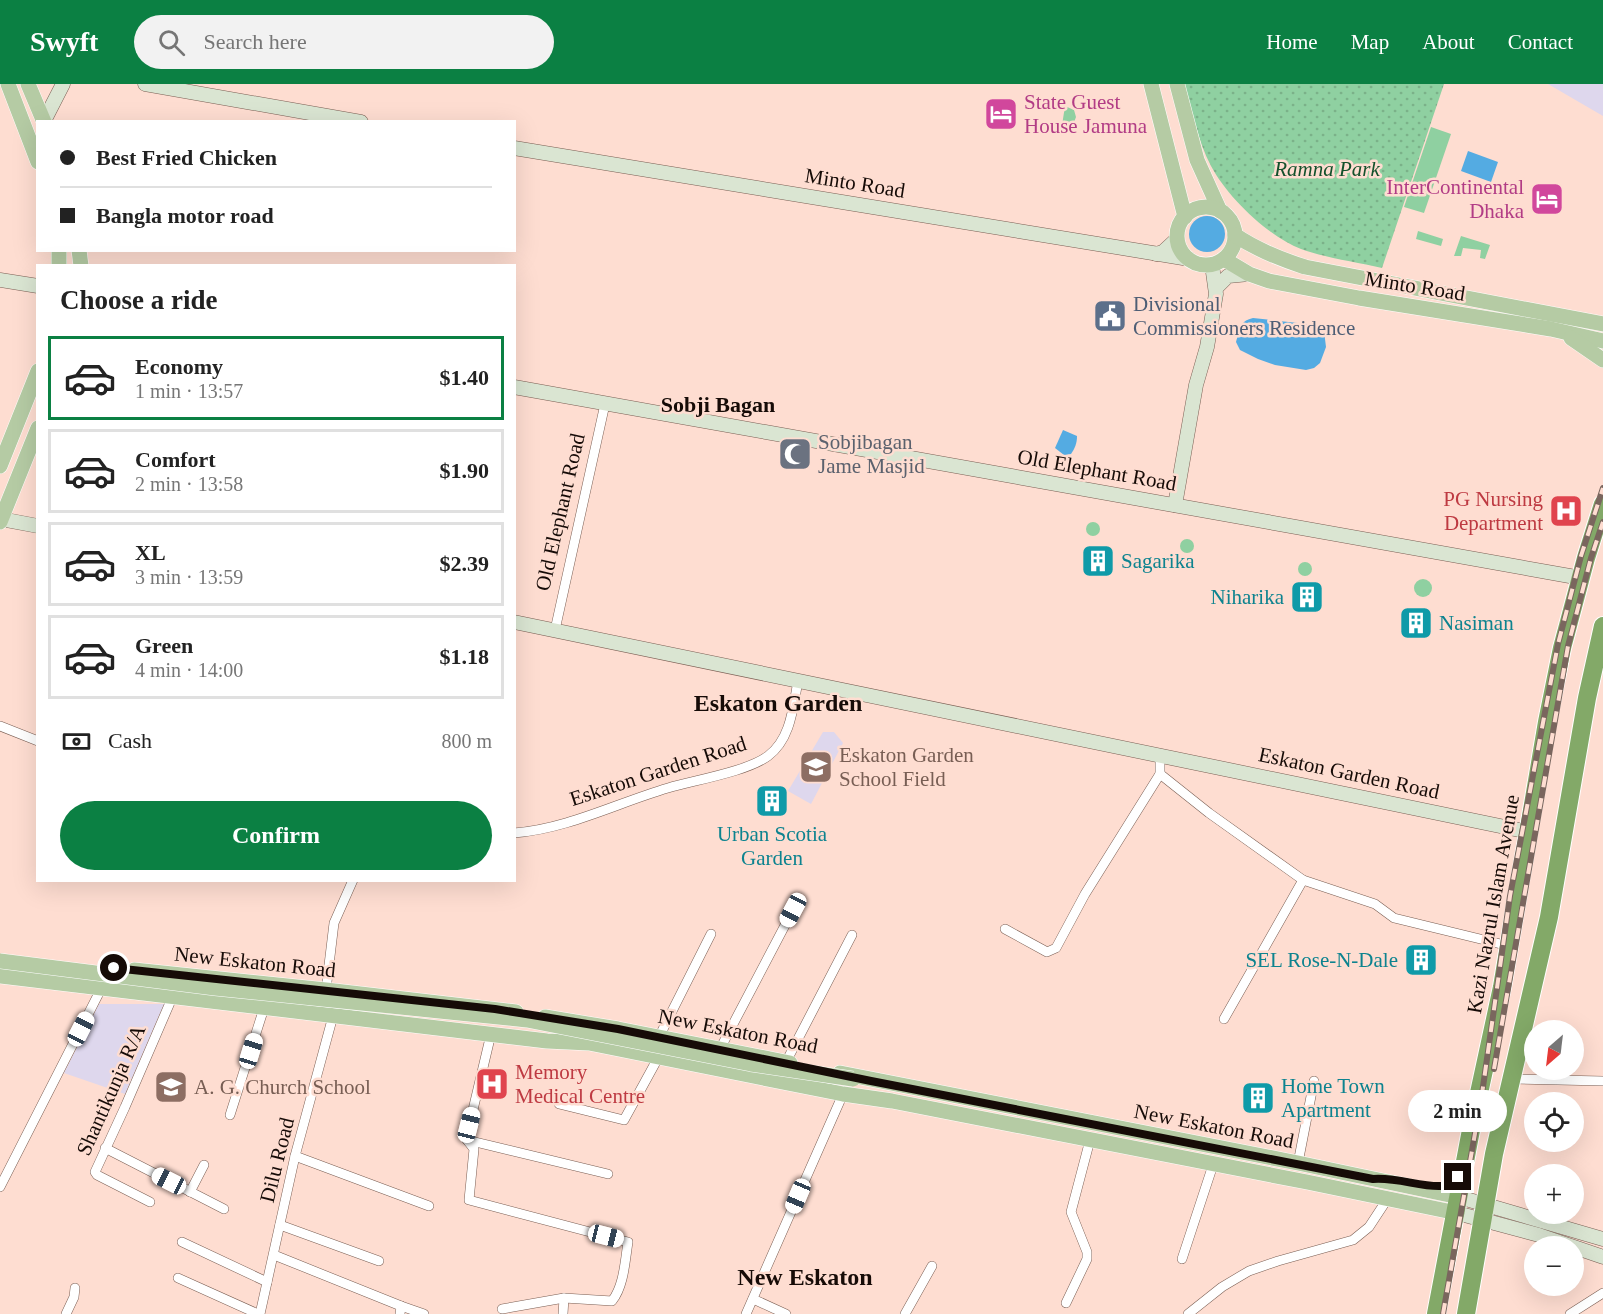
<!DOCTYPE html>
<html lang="en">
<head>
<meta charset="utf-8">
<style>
  body { margin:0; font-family:"Times New Roman",serif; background:#f2f2f2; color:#222; height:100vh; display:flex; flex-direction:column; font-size:22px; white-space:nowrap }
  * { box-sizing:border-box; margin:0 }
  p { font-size:20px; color:#767676 }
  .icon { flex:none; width:33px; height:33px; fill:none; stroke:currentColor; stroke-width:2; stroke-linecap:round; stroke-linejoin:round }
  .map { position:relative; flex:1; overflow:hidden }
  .panel { position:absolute; left:36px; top:180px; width:480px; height:618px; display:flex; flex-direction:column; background:#fff; border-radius:0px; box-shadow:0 6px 24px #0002 }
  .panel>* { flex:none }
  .hud { position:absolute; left:36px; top:36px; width:480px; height:132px; border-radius:0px; box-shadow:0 6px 24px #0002; display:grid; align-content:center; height:132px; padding:0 24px; background:#fff }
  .needle { width:39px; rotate:208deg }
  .fabs { position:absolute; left:1524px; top:936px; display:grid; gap:12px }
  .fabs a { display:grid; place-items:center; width:60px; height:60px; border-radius:50%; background:#fff; box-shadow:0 6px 24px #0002; font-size:30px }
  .end { position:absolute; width:27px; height:27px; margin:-14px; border:8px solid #160b07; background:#fff; box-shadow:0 0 0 3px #fff }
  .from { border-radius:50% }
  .bubble { position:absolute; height:42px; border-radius:21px; background:#fff; box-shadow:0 6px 24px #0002; font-size:20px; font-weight:700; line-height:42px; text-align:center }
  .car { position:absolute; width:18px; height:36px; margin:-18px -9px; border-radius:8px; box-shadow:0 0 4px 2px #0007; background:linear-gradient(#fff 24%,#345 0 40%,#fff 0 76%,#345 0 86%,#fff 0) }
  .hud b { display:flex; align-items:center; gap:21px; height:57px; font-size:22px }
  .hud b+b { border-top:2px solid #e0e0e0 }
  .hud i { width:15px; height:15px; background:#222 }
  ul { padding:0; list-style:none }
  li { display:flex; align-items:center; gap:18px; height:84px; margin:0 12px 9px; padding:0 12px; border:3px solid #e0e0e0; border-radius:0px }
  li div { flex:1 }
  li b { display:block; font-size:22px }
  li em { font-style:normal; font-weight:700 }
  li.current { border-color:#0b8043 }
  li>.icon { width:54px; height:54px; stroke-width:1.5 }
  h2 { padding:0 24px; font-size:27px; line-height:72px }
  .pay { display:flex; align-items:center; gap:15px; height:66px; padding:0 24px; font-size:22px }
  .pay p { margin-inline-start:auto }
  .cta { display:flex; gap:12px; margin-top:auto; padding:12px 24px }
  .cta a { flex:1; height:69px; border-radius:36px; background:#0b8043; color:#fff; font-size:24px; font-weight:700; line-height:69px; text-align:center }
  header { display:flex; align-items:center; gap:36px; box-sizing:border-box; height:84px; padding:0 30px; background:#0b8043; color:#fff }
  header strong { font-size:28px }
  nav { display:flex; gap:33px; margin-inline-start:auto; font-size:21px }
  .search { width:420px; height:54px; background:#f2f2f2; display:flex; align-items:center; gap:15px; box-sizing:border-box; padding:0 21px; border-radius:33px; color:#767676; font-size:22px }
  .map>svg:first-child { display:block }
</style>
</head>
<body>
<header>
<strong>Swyft</strong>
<div class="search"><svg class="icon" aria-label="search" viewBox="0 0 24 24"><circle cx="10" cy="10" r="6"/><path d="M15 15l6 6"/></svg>Search here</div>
<nav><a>Home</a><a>Map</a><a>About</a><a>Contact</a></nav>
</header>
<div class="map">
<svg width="1603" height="1230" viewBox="0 0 1603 1230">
  <defs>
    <pattern id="park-dots" width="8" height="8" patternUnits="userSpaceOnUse" patternTransform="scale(1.5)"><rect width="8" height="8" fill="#8fd0a1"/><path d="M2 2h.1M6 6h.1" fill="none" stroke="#7bb189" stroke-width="1.8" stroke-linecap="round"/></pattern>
  </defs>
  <rect width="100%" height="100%" fill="#feddd1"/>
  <g fill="#ded7ed">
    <path d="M1548,0h55v32z"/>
    <path d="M823,648h11l9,11 -32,61 -23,-13z"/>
    <path d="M99,920h65l-39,90 -61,-21z"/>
  </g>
  <g fill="#8fd0a1">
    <path d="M1065,22l9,4 2,7 -5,13 -5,3 -5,-1z"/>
    <path d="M1431,43l20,7 -27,79 -20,-6z"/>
    <path d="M1418,147l25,8 -2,7 -25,-7z"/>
    <path d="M1461,152l29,9 -5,14 -5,-1 1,-8 -18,-2 -2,8h-7z"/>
    <circle cx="1093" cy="445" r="7"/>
    <circle cx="1187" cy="462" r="7"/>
    <circle cx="1305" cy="485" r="7"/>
    <circle cx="1423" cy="504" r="9"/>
  </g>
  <path fill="url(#park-dots)" d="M1184,0h260l-62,184c-26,-6 -56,-10 -81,-19 -33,-13 -73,-51 -90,-83 -13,-25 -19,-55 -27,-82z"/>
  <g fill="#54abe2">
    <path d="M1468,67l30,11 -7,20 -30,-11z"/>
    <circle cx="1207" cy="150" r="18"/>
    <path d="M1253,234l54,6 17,7 2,16 -6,16 -6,5 -8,2 -31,-5 -17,-6 -18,-9 -4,-8c4,-12 3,-21 17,-24z"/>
    <path d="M1063,346l14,6c0,7 -2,12 -6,18l-7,1 -9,-7z"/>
  </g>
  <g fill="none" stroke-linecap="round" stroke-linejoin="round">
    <defs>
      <g id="street">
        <path d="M555,546l50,-226"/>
        <path d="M0,642l38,15"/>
        <path d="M1160,690l49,39 94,67 72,24 19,14 115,28"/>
        <path d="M514,749c53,-4 103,-30 154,-45 27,-8 78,-16 100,-32 23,-17 25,-49 30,-75"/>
        <path d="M1005,845l42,23 9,-4 29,-54 75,-120v-18"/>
        <path d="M326,906l8,-67 19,-43"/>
        <path d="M1224,935l79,-139"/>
        <path d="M491,950l-24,101v5l7,9 -5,51 159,42c-3,19 -4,44 -16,59l-48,-3 -62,11"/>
        <path d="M659,953l52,-103"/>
        <path d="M720,965l73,-139"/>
        <path d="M786,978l66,-127"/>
        <path d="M1512,995l91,2"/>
        <path d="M559,1020l65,16 34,-62"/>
        <path d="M230,1031l34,-107"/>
        <path d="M467,1056l141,34"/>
        <path d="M105,1064l119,61"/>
        <path d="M295,1072l134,50"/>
        <path d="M1298,1079l16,-82"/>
        <path d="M0,1103l101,-198"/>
        <path d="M190,1108l14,-27"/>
        <path d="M150,1118l-53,-27 -2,-3 30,-65 47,-109"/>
        <path d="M280,1141l99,36"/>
        <path d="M182,1158l85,40"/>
        <path d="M274,1171l127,51 -1,8"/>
        <path d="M1182,1175l31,-94"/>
        <path d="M178,1194l80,36"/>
        <path d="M753,1215l33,15"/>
        <path d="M1066,1219l21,-44v-7l-16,-40 19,-72"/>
        <path d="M401,1222l23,8"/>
        <path d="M66,1230l8,-17 1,-9"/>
        <path d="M260,1230l35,-158 38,-140"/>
        <path d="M563,1230l1,-16"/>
        <path d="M746,1230l97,-220"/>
        <path d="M905,1230l27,-48"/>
        <path d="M1188,1230l34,-27 27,-16 29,-10 75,-21 16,-13 19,-29"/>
        <path d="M1570,1230l33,-21"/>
      </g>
      <g id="secondary">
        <path d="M145,0l216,38"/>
        <path d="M44,37l19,-37"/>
        <path d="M514,64l675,111"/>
        <path d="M1156,170l7,-2 14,-13"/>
        <path d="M0,196l38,6"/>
        <path d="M1216,204l12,-12 21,-2"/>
        <path d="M514,303l1067,191"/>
        <path d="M1175,421l21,-120 11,-38 9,-53 -4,-29"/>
        <path d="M1,435l37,7"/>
        <path d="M514,538l1015,210"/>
        <path d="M1459,1113l144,42"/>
        <path d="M1457,1129l82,22 64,22"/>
      </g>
      <g id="primary">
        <path d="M8,0l30,78"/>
        <path d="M28,0l16,38"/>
        <path d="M1151,0l34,133"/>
        <path d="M1177,0l20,76 23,51"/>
        <circle cx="1206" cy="152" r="29"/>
        <path d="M1235,151c22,15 45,24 70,32l298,57"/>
        <path d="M59,166v16"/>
        <path d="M79,166l2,16"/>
        <path d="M1224,175l25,15 20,7 90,17 192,31 52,12"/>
        <path d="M1571,254l32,22"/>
        <path d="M0,382l38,-95"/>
        <path d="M0,438l38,-94"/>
        <path d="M134,886l192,20 190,22"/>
        <path d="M0,892l547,65 42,2 254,51 49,7 415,81 150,31"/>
        <path d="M545,933l73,12 172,34"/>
        <path d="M840,989l458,90 161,34"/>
      </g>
      <g id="highway">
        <path d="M1436,1230l35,-184 31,-143 45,-265 15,-74 24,-90 17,-54"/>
        <path d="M1466,1230l28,-160 55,-237 38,-219 16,-72"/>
      </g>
    </defs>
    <use href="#street" stroke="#7a5e53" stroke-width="10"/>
    <use href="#secondary" stroke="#7a5e53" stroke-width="15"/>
    <use href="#primary" stroke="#fff" stroke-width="16"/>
    <use href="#highway" stroke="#fff" stroke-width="20"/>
    <use href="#street" stroke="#fff" stroke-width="9"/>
    <use href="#secondary" stroke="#dae5d2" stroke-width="14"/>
    <use href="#primary" stroke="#b5cba4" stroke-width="15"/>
    <use href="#highway" stroke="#83a968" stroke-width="18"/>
    <defs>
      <g id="rail">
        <path d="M1494,985l74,-423 23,-88 12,-36"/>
        <path d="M1443,1230l39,-220 28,-198 48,-252 23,-88 22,-68"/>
      </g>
    </defs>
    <use href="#rail" stroke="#7a665e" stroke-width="6"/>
    <use href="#rail" stroke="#feddd1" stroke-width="4" stroke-dasharray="11" stroke-linecap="butt"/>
    <defs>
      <path id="primary-bridge" d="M0,877l215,27 312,32 224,44 102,15"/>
    </defs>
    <use href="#primary-bridge" stroke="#fff" stroke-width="16" stroke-linecap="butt"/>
    <use href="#primary-bridge" stroke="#b5cba4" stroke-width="15"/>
  </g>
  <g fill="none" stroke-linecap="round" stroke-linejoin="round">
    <path stroke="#160b07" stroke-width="8" d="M114,884l381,41 123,20 253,52 502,98c24,-2 47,8 68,7 7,0 13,-4 17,-9"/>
  </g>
  <defs>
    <symbol id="hotel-square" viewBox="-11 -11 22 22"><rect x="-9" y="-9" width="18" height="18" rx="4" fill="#d1479c" stroke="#feddd1"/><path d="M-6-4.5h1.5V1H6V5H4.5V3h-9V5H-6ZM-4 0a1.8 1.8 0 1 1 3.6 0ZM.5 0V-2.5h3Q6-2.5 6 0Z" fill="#fff"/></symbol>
    <symbol id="civic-square" viewBox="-11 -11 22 22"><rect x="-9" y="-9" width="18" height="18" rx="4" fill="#5c6f8a" stroke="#feddd1"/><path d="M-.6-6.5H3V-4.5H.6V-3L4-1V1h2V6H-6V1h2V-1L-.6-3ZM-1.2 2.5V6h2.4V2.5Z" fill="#fff"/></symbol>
    <symbol id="mosque-square" viewBox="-11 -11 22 22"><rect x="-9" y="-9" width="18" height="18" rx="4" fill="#6b7280" stroke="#feddd1"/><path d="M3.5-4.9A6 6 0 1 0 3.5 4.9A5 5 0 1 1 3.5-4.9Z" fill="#fff"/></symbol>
    <symbol id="hospital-square" viewBox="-11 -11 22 22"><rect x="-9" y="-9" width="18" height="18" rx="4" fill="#e0444e" stroke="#feddd1"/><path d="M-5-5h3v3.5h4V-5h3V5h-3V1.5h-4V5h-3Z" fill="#fff"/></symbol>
    <symbol id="building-square" viewBox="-11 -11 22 22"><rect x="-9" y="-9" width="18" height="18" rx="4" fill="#0f9aa8" stroke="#feddd1"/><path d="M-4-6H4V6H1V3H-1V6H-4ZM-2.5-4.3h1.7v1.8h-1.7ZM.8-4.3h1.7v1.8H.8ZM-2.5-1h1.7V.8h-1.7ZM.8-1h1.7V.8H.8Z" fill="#fff"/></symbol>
    <symbol id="school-square" viewBox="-11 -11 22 22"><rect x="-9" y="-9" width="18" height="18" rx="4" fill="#8d6e63" stroke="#feddd1"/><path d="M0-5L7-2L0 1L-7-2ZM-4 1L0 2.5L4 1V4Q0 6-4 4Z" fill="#fff"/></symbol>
  </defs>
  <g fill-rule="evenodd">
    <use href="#hotel-square" x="982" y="11" width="38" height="38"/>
    <use href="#hotel-square" x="1528" y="96" width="38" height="38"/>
    <use href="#civic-square" x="1091" y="213" width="38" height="38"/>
    <use href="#mosque-square" x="776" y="351" width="38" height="38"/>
    <use href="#hospital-square" x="1547" y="408" width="38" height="38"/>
    <use href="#building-square" x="1079" y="458" width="38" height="38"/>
    <use href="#building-square" x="1288" y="494" width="38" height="38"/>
    <use href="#building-square" x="1397" y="520" width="38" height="38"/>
    <use href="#school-square" x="797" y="664" width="38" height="38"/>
    <use href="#building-square" x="753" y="698" width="38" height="38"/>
    <use href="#building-square" x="1402" y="857" width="38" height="38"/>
    <use href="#hospital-square" x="473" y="981" width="38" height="38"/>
    <use href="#school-square" x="152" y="984" width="38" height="38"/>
    <use href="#building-square" x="1239" y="995" width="38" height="38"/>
  </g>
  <g text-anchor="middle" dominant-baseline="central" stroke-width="5" stroke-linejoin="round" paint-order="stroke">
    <g font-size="21" fill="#b23c85" stroke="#feddd1" text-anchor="start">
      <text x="1024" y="18">State Guest<tspan x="1024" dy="24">House Jamuna</tspan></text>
      <text x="1524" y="103" text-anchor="end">InterContinental<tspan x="1524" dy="24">Dhaka</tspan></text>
    </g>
    <g font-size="21" font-style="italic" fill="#14512c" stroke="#feddd1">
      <text x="1327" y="85">Ramna Park</text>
    </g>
    <g font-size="21" fill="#160b07" stroke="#feddd1">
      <text transform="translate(855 99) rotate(9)">Minto Road</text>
      <text transform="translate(1415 202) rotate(9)">Minto Road</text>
      <text transform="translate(1097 386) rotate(10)">Old Elephant Road</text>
      <text transform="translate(560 428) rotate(-77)">Old Elephant Road</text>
      <text transform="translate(658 687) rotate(-18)">Eskaton Garden Road</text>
      <text transform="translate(1349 689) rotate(12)">Eskaton Garden Road</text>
      <text transform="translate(1493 820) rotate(-80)">Kazi Nazrul Islam Avenue</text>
      <text transform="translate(255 878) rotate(6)">New Eskaton Road</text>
      <text transform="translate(738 947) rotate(11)">New Eskaton Road</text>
      <text transform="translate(111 1006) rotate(-66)">Shantikunja R/A</text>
      <text transform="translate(1214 1042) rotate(11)">New Eskaton Road</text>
      <text transform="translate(277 1076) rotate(-76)">Dilu Road</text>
    </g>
    <g font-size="21" fill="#4e5e75" stroke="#feddd1" text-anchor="start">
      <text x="1133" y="220">Divisional<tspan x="1133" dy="24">Commissioners Residence</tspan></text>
    </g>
    <g font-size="21" fill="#5b616d" stroke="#feddd1" text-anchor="start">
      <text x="818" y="358">Sobjibagan<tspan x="818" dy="24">Jame Masjid</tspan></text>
    </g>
    <g font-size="21" fill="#be3a42" stroke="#feddd1" text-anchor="end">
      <text x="1543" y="415">PG Nursing<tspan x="1543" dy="24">Department</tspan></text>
      <text x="515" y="988" text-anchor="start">Memory<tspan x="515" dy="24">Medical Centre</tspan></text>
    </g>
    <g font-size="21" fill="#0d838f" stroke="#feddd1" text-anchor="start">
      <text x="1121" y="477">Sagarika</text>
      <text x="1284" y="513" text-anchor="end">Niharika</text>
      <text x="1439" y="539">Nasiman</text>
      <text x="772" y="750" text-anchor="middle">Urban Scotia<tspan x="772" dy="24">Garden</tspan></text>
      <text x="1398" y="876" text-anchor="end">SEL Rose-N-Dale</text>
      <text x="1281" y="1002">Home Town<tspan x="1281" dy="24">Apartment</tspan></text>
    </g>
    <g font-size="21" fill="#785e54" stroke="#feddd1" text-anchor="start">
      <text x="839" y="671">Eskaton Garden<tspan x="839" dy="24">School Field</tspan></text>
      <text x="194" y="1003">A. G. Church School</text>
    </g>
    <g font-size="22" font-weight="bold" fill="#160b07" stroke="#feddd1">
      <text x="718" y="320">Sobji Bagan</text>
    </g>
    <g font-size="24" font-weight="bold" fill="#160b07" stroke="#feddd1">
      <text x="778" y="619">Eskaton Garden</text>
      <text x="805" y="1193">New Eskaton</text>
    </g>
  </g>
</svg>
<div class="fabs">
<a><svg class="needle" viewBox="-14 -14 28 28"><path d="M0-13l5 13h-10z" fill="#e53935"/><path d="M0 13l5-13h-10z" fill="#767676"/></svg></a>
<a><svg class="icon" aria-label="locate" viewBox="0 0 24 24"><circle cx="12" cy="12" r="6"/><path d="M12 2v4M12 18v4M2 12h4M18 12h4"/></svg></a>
<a>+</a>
<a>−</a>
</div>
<i class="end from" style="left:114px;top:884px"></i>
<i class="end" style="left:1458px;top:1093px"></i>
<div class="bubble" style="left:1408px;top:1006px;width:99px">2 min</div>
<i class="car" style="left:793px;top:826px;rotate:208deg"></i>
<i class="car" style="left:81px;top:945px;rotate:27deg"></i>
<i class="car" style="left:251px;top:967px;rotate:17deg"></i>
<i class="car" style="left:469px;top:1041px;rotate:14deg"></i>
<i class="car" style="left:169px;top:1097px;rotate:297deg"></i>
<i class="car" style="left:798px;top:1112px;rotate:203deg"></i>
<i class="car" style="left:606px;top:1152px;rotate:104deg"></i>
<div class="hud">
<b><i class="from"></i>Best Fried Chicken</b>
<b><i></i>Bangla motor road</b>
</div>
<section class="panel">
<h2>Choose a ride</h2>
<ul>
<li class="current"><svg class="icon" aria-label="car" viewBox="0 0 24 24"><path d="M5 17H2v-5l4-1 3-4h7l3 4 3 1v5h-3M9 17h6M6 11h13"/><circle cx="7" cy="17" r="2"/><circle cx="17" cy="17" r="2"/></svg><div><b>Economy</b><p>1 min · 13:57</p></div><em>$1.40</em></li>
<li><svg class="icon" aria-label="car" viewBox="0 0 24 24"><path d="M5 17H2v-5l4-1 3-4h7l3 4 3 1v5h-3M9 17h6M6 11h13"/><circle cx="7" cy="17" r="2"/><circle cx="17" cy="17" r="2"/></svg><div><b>Comfort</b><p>2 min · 13:58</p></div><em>$1.90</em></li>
<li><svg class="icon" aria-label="car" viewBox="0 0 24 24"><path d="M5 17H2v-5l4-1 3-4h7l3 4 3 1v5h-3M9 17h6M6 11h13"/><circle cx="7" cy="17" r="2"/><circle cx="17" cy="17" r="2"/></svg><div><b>XL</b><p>3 min · 13:59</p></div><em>$2.39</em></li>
<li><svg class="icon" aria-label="car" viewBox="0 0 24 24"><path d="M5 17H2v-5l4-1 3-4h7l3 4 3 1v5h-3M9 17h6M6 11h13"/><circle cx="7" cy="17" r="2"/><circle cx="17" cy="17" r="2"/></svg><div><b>Green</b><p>4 min · 14:00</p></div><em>$1.18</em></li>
</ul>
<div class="pay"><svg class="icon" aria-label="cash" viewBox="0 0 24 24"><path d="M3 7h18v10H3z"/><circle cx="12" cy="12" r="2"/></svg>Cash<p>800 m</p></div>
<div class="cta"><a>Confirm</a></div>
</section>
</div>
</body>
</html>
